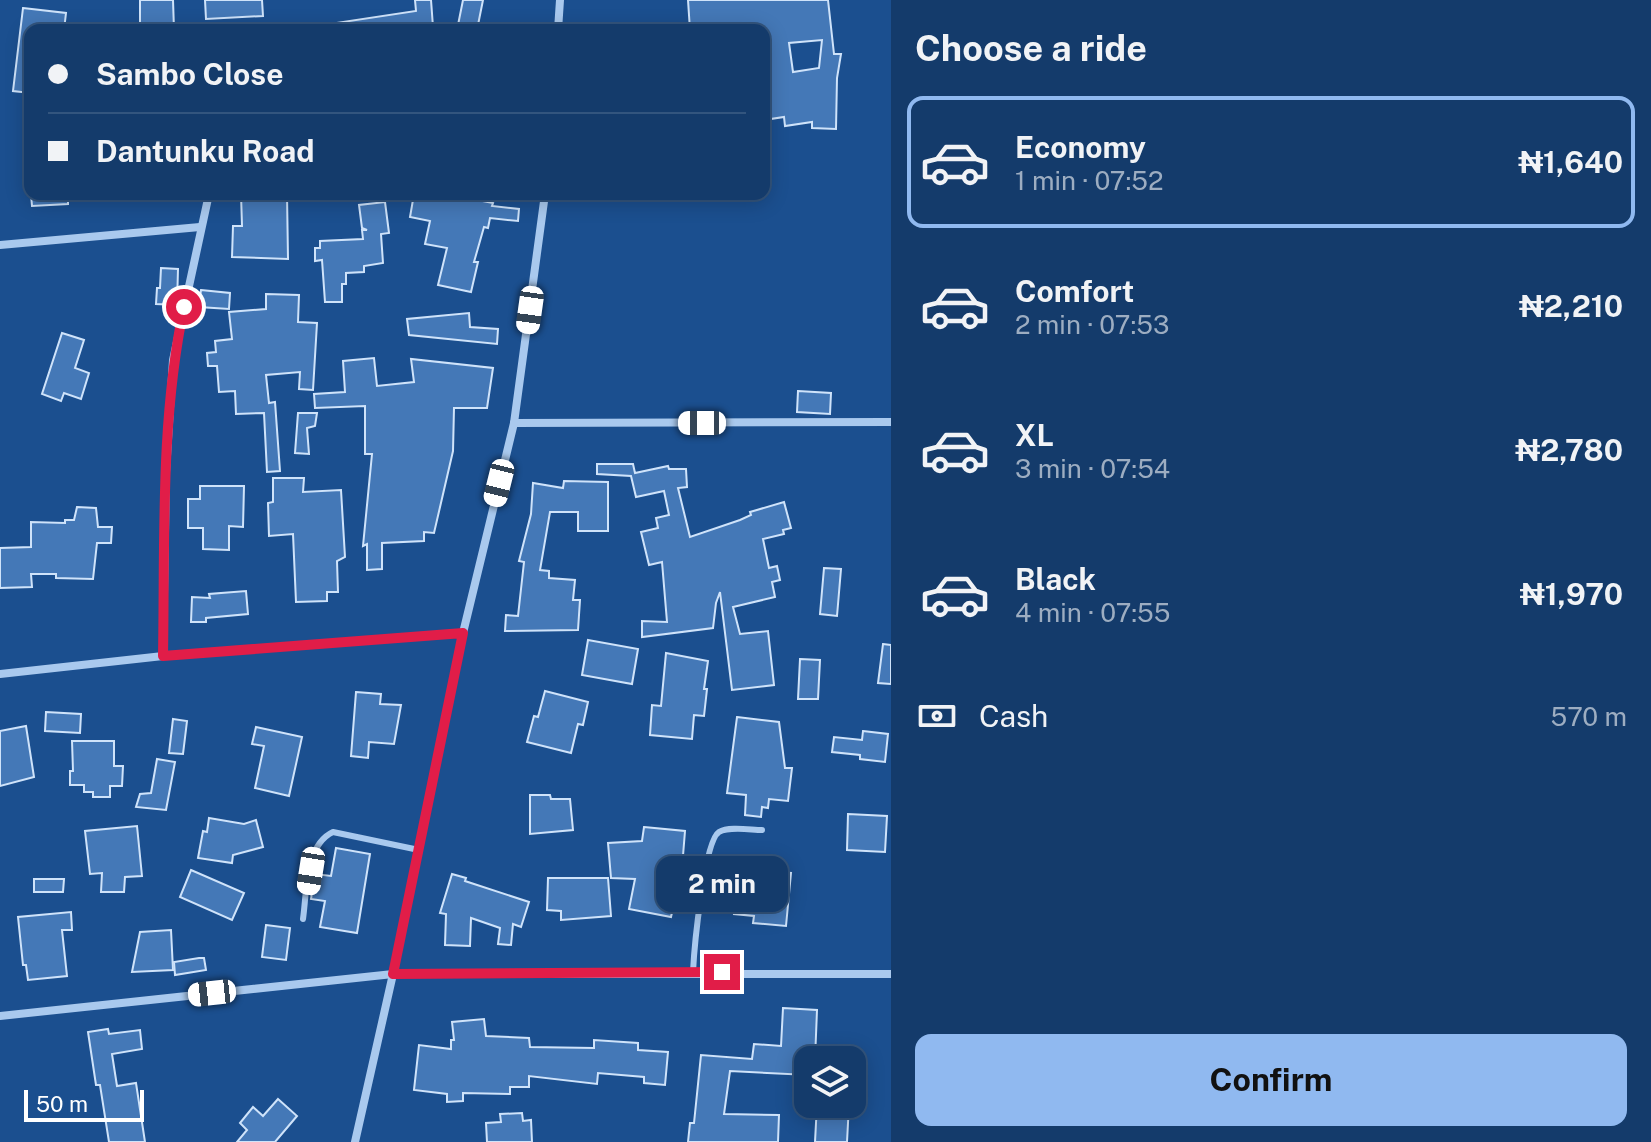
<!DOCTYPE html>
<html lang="en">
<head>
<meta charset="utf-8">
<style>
  body { margin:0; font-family:"Public Sans",sans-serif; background:#214673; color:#f1f3f6; height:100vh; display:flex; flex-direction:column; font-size:30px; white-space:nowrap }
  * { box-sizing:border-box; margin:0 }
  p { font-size:26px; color:#9dadc1 }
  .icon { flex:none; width:44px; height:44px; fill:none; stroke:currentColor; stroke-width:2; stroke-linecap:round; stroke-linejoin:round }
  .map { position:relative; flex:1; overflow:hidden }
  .drawer { display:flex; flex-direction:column; background:#143b6b; width:760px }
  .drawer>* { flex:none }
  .hud { position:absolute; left:24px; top:24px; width:746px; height:176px; border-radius:16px; box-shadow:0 4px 20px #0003,0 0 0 2px #33557e; display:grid; align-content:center; height:176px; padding:0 24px; background:#143b6b }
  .tools { position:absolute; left:794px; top:1046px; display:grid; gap:16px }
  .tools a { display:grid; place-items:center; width:72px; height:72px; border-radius:16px; background:#143b6b; box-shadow:0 4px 20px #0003,0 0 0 2px #33557e; font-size:40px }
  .scale { position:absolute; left:24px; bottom:20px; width:120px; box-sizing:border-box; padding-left:8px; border:4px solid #fff; border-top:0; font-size:22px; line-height:28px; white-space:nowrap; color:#fff; -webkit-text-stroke:6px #1b4f8f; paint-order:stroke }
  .end { position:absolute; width:36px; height:36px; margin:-18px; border:10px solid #e11d48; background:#fff; box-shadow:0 0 0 4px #fff }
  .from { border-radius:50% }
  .bubble { position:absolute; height:56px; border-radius:16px; background:#143b6b; box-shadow:0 4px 20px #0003,0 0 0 2px #33557e; font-size:26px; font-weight:700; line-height:56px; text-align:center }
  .car { position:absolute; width:24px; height:48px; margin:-24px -12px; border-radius:10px; box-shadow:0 0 6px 2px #0007; background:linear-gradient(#fff 24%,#345 0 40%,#fff 0 76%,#345 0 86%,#fff 0) }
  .hud b { display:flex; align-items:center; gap:28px; height:76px; font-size:30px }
  .hud b+b { border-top:2px solid #33557e }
  .hud i { width:20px; height:20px; background:#f1f3f6 }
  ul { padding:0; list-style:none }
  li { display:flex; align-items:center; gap:24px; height:132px; margin:0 16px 12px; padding:0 8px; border:4px solid transparent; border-radius:16px }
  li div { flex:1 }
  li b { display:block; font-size:30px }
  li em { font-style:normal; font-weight:700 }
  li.on { border-color:#90b9f0 }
  li>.icon { width:72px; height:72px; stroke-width:1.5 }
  h2 { padding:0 24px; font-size:36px; line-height:96px }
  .pay { display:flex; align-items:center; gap:20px; height:88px; padding:0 24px; font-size:30px }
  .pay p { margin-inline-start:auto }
  .button { display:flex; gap:16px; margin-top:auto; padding:16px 24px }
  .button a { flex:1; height:92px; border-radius:16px; background:#90b9f0; color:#111; font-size:32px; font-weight:700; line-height:92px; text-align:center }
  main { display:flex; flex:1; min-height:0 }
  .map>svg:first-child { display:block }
</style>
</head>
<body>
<main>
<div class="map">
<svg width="891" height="1142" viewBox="0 0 891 1142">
  <rect width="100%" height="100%" fill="#1b4f8f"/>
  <g fill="#4478b7" stroke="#cfe3fa" stroke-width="2" fill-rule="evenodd">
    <path d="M140,0h33l1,30h-34z"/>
    <path d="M205,0h57l1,16 -57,3z"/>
    <path d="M415,0h16l2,27 -24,3h-72l-1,-7 80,-12z"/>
    <path d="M463,0h20l-6,30h-20z"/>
    <path d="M688,0h140l6,54h7l-4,24 -1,51 -24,-1v-6l-27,4 -1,-9 -20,3v-90h-74zM822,40l-3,28 -26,4 -4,-29z"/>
    <path d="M23,8l43,5 -2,17h-34v63l-17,-2z"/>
    <path d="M31,194h37v10l-36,2z"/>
    <path d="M241,194h46l1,65 -56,-2 1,-31h9z"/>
    <path d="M414,194h32l47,9 -1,3 27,3 -1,12 -28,-3 -2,10 -4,-1 -10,35h4l-7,30 -33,-7 9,-37 -22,-4 5,-23 -20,-4z"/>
    <path d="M385,202l4,31 -8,1 2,29 -19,3v6l-18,1v11h-4v18h-17l-3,-42 -7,1v-13h5v-7l43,-2 -1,-9h5l-5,-2 -3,-23z"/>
    <path d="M161,268l17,1 -1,36 -21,-1 1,-16h3z"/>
    <path d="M201,290l29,3 -1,16 -30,-2z"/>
    <path d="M266,294l33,1 -1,27 19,1 -4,67 -14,-1 1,-17 -34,3 3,28 6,-1 5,69 -13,1 -3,-59 -28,1 -1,-23 -16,1 -2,-26h-9l-1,-13 9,-1 -1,-11 17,-2 -3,-27 37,-3z"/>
    <path d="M469,313l1,14 28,2 -1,15 -88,-9 -2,-16z"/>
    <path d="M62,333l22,7 -9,28 14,5 -8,26 -17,-6 -3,8 -19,-7z"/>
    <path d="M374,358l3,28 37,-4 -3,-23 82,9 -6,40h-33l-1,43 -19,82 -10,-1v9l-42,2v26l-15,1v-26l-4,2 9,-92h-7v-48l-50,2 -1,-14 31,-2 -2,-31z"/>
    <path d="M798,391l33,2 -1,21 -33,-2z"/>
    <path d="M298,413h19l-2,13 -8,2 2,26 -14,-1z"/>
    <path d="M597,464h36l2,9 33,-7 1,3h17l1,18 -9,1 12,49 50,-17 11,-5 -1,-3 34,-10 7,26 -8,2 1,4 -21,5 6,29 8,-2 3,14 -8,2 3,15 -42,10 7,27 28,-3 6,54 -42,5 -12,-98 -4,11 -3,25 -71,9v-16l25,1 -5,-60 -13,3 -8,-33 17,-4 -2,-10 13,-3 -5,-24 -28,6 -5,-21 -34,-2z"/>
    <path d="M273,478h31l-1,14 38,-2 4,67 -8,4 1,31h-11v9l-31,1 -3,-68 -24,2 -1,-33 5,-1z"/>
    <path d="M564,481l44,1v49h-30v-19h-28l-10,58 9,1v7l26,2 -2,20h7l-2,30 -73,1 1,-16 12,1 6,-54 -5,-1 12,-47 2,-31 30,5z"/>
    <path d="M200,486h44l-1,41 -14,-1v24l-26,-1v-21h-15v-29h12z"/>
    <path d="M77,507l19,1 2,19h14l-1,16h-14l-4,36 -37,-1v-4h-25l1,13 -32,1v-40l31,-1v-25l34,1v-3h9z"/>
    <path d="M824,568l17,1 -4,47 -17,-2z"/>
    <path d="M246,591l2,23 -42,4v4h-15l1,-25 18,1 -1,-4z"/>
    <path d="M588,640l50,9 -6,35 -50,-9z"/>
    <path d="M883,644l8,1v39l-13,-1z"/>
    <path d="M666,653l42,8 -4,28h3l-3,27 -10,-1 -2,24 -42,-4 2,-30 9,1z"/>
    <path d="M800,659l20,1 -2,39h-20z"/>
    <path d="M545,691l43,11 -5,23 -5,-1 -7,29 -44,-11 7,-26 4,1z"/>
    <path d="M356,692l25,2 -1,10 21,1 -7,39 -25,-2 -1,16 -17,-2z"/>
    <path d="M46,712l35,2 -1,19 -35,-2z"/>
    <path d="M737,717l42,5 6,46h7l-4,33 -19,-2 -1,9 -6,-1 -1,10 -16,-2 1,-20 -19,-2z"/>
    <path d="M173,719l14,2 -4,33 -14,-1z"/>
    <path d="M26,726l8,51 -34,9v-55z"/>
    <path d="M256,727l46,10 -13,59 -34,-8 9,-42 -12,-2z"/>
    <path d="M863,731l25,3 -3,28 -25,-3v-4l-28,-3 2,-15 28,3z"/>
    <path d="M72,741h42v25h9l-1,20h-12v11h-17v-5h-9v-7h-14v-14h3z"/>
    <path d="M157,759l18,3 -9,48 -30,-3 4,-13 11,-1z"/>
    <path d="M530,795h20l1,4h19l3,31 -43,4z"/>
    <path d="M848,814l39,2 -2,36 -38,-2z"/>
    <path d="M209,818l35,6 12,-4 7,27 -30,8 -1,8 -34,-5 5,-27 4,1z"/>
    <path d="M137,826l5,50 -17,1 -1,15h-23l1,-19 -12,1 -5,-43z"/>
    <path d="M644,827l41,4 -3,37 -11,49 -42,-8 6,-30 -24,-1 -3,-35 34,-2z"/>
    <path d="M336,848l34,6 -13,79 -37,-6 5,-26 -14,-2 4,-25 16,2z"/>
    <path d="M191,870l53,23 -12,27 -52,-23z"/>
    <path d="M763,871l28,2 -5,53 -33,-3 1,-7 -20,-2 3,-34 25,3z"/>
    <path d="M452,874l14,4 -1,3 64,21 -8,25 -8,-3 -2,21 -13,-1 2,-16 -29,-10 -1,28 -25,-1 1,-31 -6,-1z"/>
    <path d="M548,878h60l3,38 -50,4v-9l-14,-1z"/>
    <path d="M34,879h30l-1,13h-29z"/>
    <path d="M71,912l1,18h-10l5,46 -39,4 -2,-15h-3l-5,-48z"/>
    <path d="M266,925l24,3 -4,32 -24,-3z"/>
    <path d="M171,930l2,40 -41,2 8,-40z"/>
    <path d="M199,958h5l2,12 -31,5 -1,-13z"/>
    <path d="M783,1008l34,2 -2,50h-7v15l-78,-4 -6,43 55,1 -1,27h-90l2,-19h4l7,-68 51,4 2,-15 27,2z"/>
    <path d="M484,1019l2,17 43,2 1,9 64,1v-8l44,3v7l30,2 -3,33 -21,-2v-6l-46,-4 -1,11 -68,-8v11h-19v7l-47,-1v8l-16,1v-8l-33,-4 5,-45 32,4v-9h3l-2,-18z"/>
    <path d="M108,1029l1,5 31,-4 2,19 -30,5 5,32 19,-3 9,59h-36l-9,-57h-4l-8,-53z"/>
    <path d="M278,1099l19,17 -22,26h-38l10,-12 -7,-7 13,-16 10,9z"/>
    <path d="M817,1104h32l-2,38h-32z"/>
    <path d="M522,1113l1,8 8,-1 1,22h-45l-1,-19 15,-1 -1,-8z"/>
  </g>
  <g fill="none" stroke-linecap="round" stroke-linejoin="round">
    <g stroke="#a9c9ee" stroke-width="6">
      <path d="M303,919c4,-28 2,-74 30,-87l86,18"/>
      <path d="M693,972c1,-21 11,-131 26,-140 10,-6 32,-2 43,-2"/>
    </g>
    <g stroke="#a9c9ee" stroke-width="8">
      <path d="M558,30l2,-30"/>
      <path d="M0,245l200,-18"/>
      <path d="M514,423l377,-1"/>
      <path d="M163,656l3,-184 7,-112 36,-166"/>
      <path d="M0,674l163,-18 300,-23"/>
      <path d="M0,1016l393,-42h498"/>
      <path d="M355,1142l38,-168 70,-341 51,-210 31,-229"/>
    </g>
  </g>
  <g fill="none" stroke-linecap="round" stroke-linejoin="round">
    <path stroke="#e11d48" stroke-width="10" d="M184,307c-24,114 -19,233 -21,349l300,-23 -70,341 329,-2"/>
  </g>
</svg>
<div class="tools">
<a><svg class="icon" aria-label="layers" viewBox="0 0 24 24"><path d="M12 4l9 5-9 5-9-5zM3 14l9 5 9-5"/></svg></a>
</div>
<div class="scale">50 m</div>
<i class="end from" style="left:184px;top:307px"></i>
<i class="end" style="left:722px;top:972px"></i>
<div class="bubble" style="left:656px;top:856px;width:132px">2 min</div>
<i class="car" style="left:530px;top:310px;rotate:188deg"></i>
<i class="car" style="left:702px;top:423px;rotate:270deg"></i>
<i class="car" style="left:499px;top:483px;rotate:194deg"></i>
<i class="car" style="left:311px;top:871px;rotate:189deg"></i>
<i class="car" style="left:212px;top:993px;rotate:264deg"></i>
<div class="hud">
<b><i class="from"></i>Sambo Close</b>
<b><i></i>Dantunku Road</b>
</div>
</div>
<section class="drawer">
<h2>Choose a ride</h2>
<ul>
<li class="on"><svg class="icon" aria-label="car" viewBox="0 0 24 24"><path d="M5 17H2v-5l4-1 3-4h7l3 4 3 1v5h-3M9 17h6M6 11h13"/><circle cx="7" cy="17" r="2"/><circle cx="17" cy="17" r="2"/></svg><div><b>Economy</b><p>1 min · 07:52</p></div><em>₦1,640</em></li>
<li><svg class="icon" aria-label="car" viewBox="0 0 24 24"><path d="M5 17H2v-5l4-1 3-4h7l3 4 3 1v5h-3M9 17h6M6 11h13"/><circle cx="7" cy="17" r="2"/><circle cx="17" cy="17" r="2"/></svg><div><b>Comfort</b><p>2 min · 07:53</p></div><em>₦2,210</em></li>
<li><svg class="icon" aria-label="car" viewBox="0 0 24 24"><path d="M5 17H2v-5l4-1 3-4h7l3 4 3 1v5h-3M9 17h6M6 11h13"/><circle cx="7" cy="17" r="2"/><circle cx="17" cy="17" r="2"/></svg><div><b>XL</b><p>3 min · 07:54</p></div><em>₦2,780</em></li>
<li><svg class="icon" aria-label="car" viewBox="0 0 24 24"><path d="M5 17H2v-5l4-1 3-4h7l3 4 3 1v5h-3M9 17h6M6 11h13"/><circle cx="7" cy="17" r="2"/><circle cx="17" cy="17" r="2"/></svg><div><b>Black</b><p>4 min · 07:55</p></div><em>₦1,970</em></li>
</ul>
<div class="pay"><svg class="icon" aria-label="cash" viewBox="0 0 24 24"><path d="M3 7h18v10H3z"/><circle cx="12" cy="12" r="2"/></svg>Cash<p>570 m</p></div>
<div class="button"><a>Confirm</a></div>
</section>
</main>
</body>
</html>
